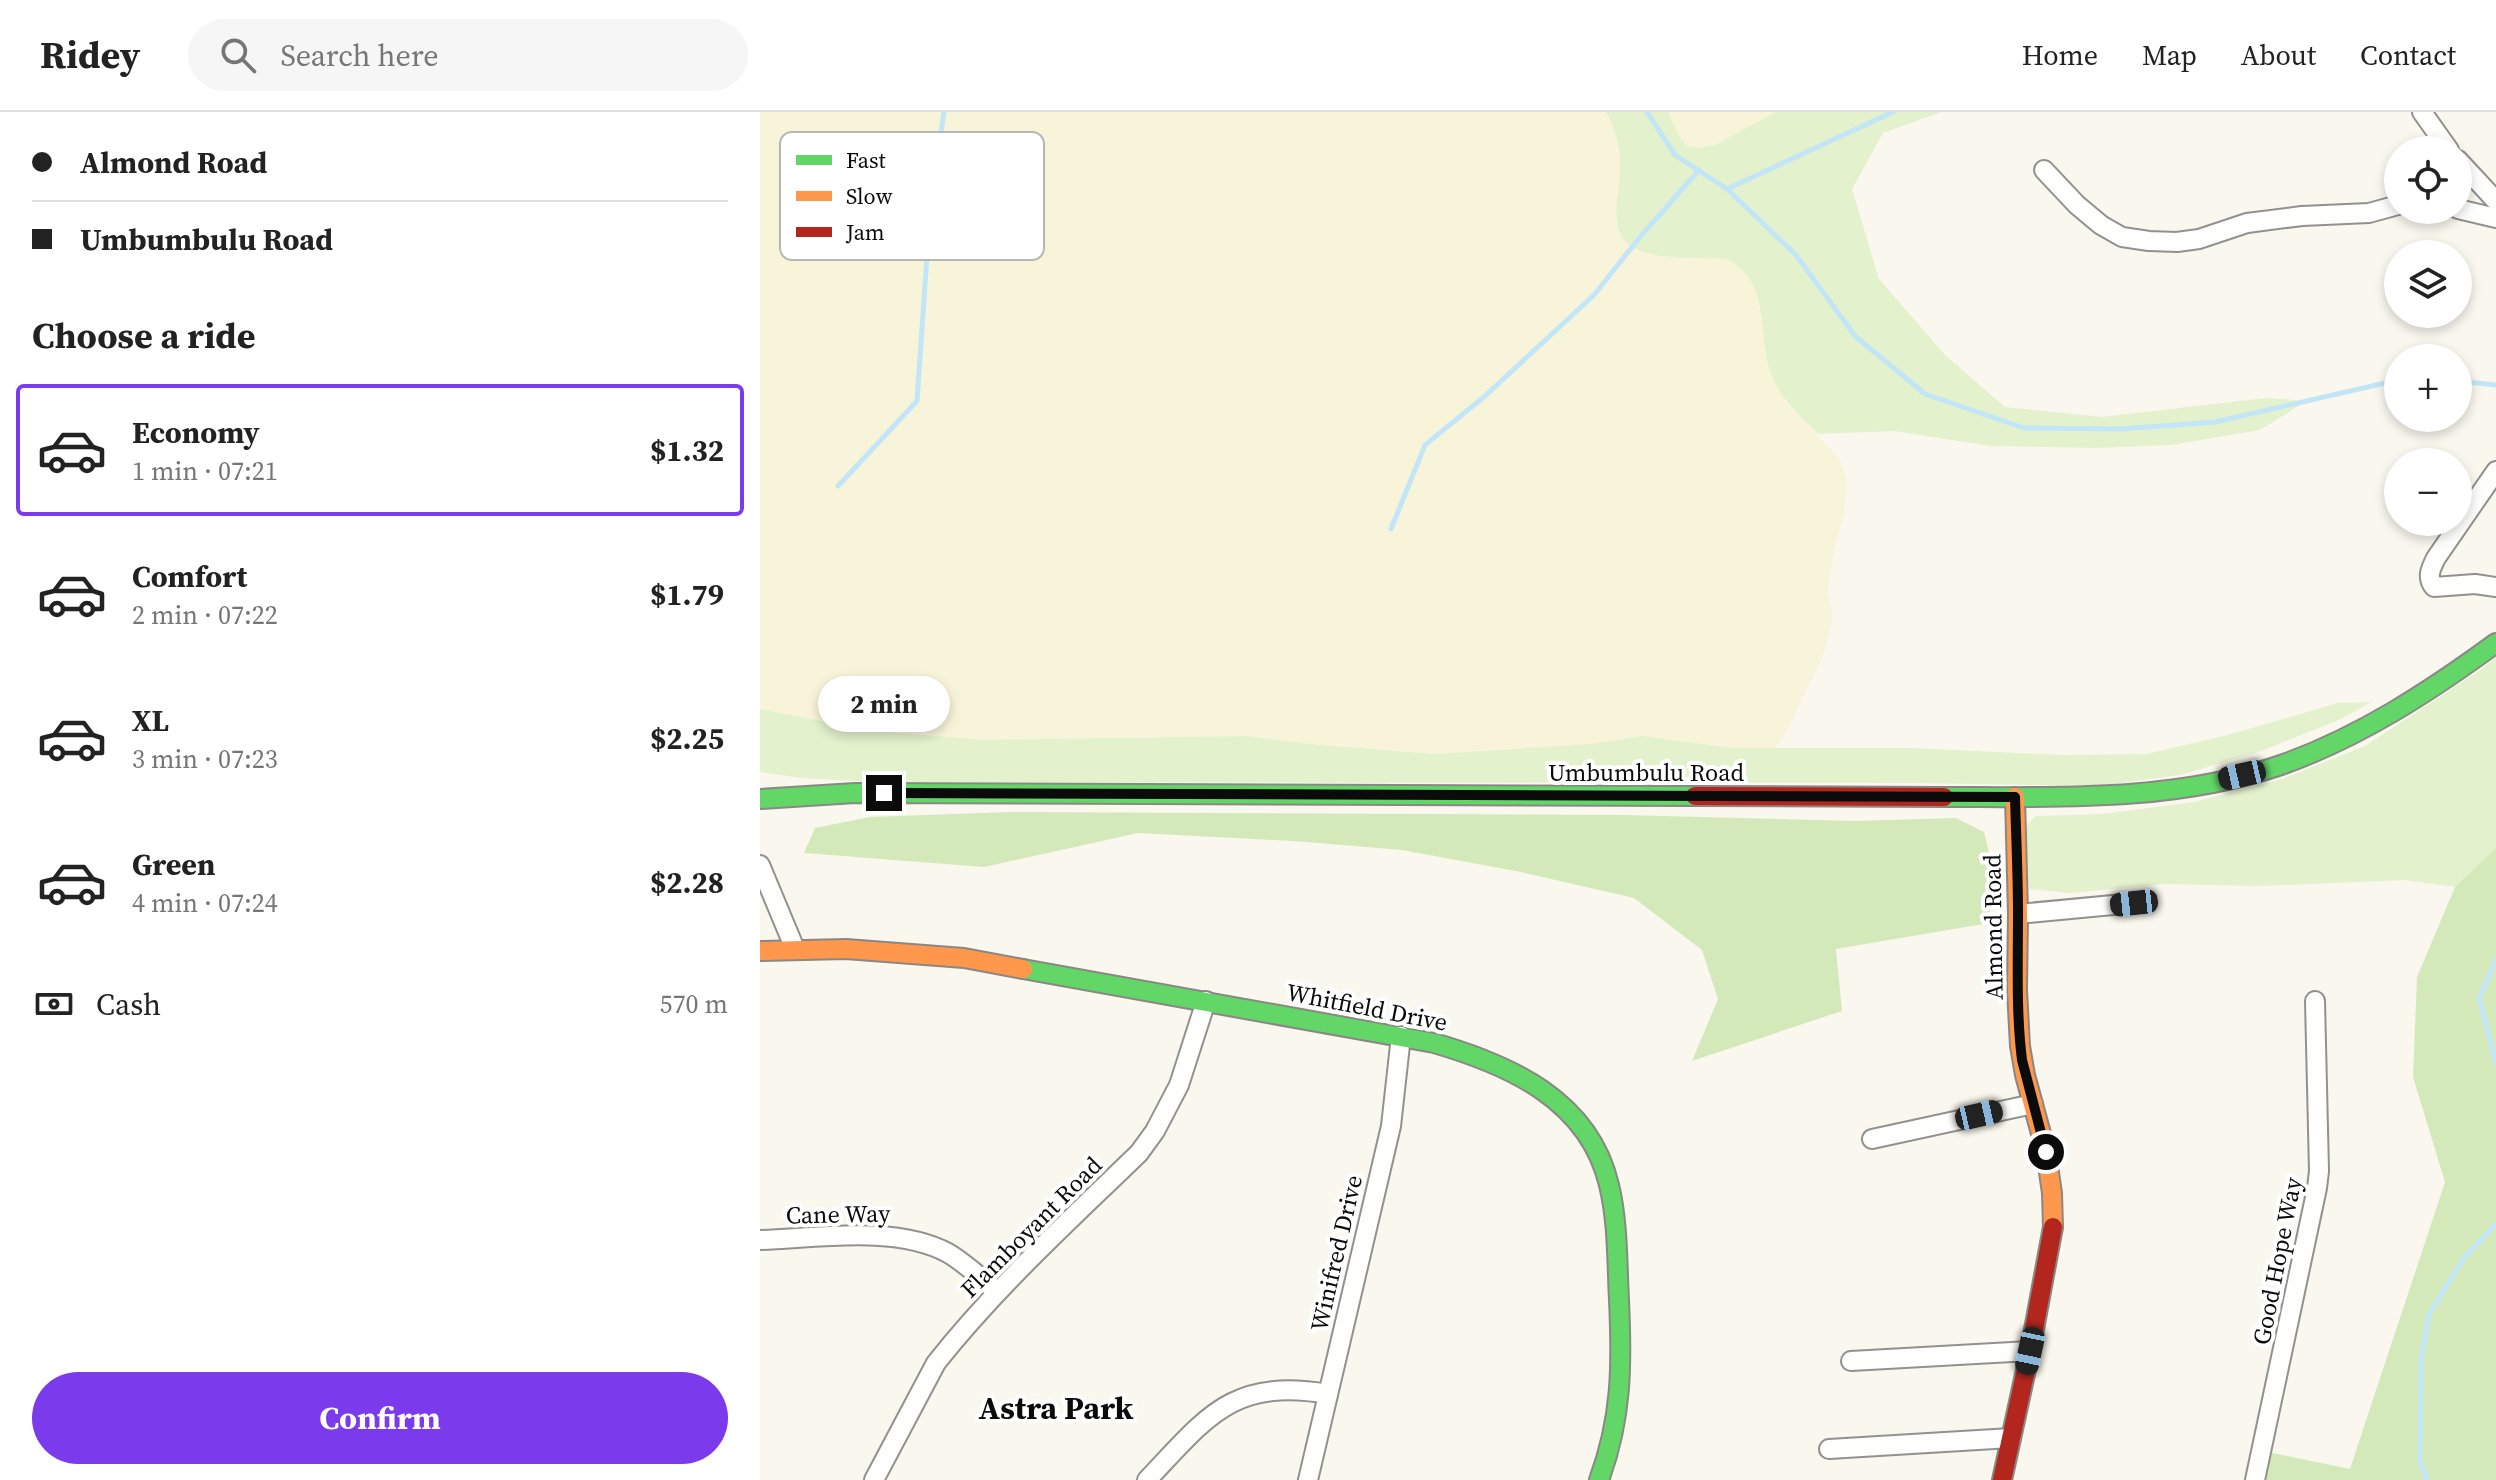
<!DOCTYPE html>
<html lang="en">
<head>
<meta charset="utf-8">
<style>
  body { margin:0; font-family:"Source Serif 4",serif; background:#f6f6f6; color:#222; height:100vh; display:flex; flex-direction:column; font-size:30px; white-space:nowrap }
  * { box-sizing:border-box; margin:0 }
  p { font-size:26px; color:#767676 }
  .icon { flex:none; width:44px; height:44px; fill:none; stroke:currentColor; stroke-width:2; stroke-linecap:round; stroke-linejoin:round }
  .map { position:relative; flex:1; overflow:hidden }
  .drawer { display:flex; flex-direction:column; background:#fff; width:760px }
  .drawer>* { flex:none }
  .guide { display:grid; align-content:center; height:176px; padding:0 32px; background:#fff }
  .controls { position:absolute; left:1624px; top:24px; display:grid; gap:16px }
  .controls a { display:grid; place-items:center; width:88px; height:88px; border-radius:50%; background:#fff; box-shadow:0 4px 12px #0003; font-size:40px }
  .end { position:absolute; width:36px; height:36px; margin:-18px; border:10px solid #0b0b0b; background:#fff; box-shadow:0 0 0 4px #fff }
  .from { border-radius:50% }
  .bubble { position:absolute; height:56px; border-radius:28px; background:#fff; box-shadow:0 4px 12px #0003; font-size:26px; font-weight:700; line-height:56px; text-align:center }
  .car { position:absolute; width:24px; height:48px; margin:-24px -12px; border-radius:10px; box-shadow:0 0 6px 2px #0007; background:linear-gradient(#222 24%,#8ab4d8 0 40%,#222 0 76%,#8ab4d8 0 86%,#222 0) }
  .guide b { display:flex; align-items:center; gap:28px; height:76px; font-size:30px }
  .guide b+b { border-top:2px solid #e0e0e0 }
  .guide i { width:20px; height:20px; background:#222 }
  ul { padding:0; list-style:none }
  li { display:flex; align-items:center; gap:24px; height:132px; margin:0 16px 12px; padding:0 16px; border:4px solid transparent; border-radius:8px }
  li div { flex:1 }
  li b { display:block; font-size:30px }
  li em { font-style:normal; font-weight:700 }
  li.on { border-color:#7c3aed }
  li>.icon { width:72px; height:72px; stroke-width:1.5 }
  h2 { padding:0 32px; font-size:36px; line-height:96px }
  .pay { display:flex; align-items:center; gap:20px; height:88px; padding:0 32px; font-size:30px }
  .pay p { margin-inline-start:auto }
  .button { display:flex; gap:16px; margin-top:auto; padding:16px 32px }
  .button a { flex:1; height:92px; border-radius:48px; background:#7c3aed; color:#fff; font-size:32px; font-weight:700; line-height:92px; text-align:center }
  header { display:flex; align-items:center; gap:48px; box-sizing:border-box; height:112px; padding:0 40px; background:#fff; border-bottom:2px solid #e0e0e0 }
  header strong { font-size:38px }
  nav { display:flex; gap:44px; margin-inline-start:auto; font-size:28px }
  .search { width:560px; height:72px; background:#f6f6f6; display:flex; align-items:center; gap:20px; box-sizing:border-box; padding:0 28px; border-radius:44px; color:#767676; font-size:30px }
  main { display:flex; flex:1; min-height:0 }
  .map>svg:first-child { display:block }
</style>
</head>
<body>
<header>
<strong>Ridey</strong>
<div class="search"><svg class="icon" aria-label="search" viewBox="0 0 24 24"><circle cx="10" cy="10" r="6"/><path d="M15 15l6 6"/></svg>Search here</div>
<nav><a>Home</a><a>Map</a><a>About</a><a>Contact</a></nav>
</header>
<main>
<section class="drawer">
<div class="guide">
<b><i class="from"></i>Almond Road</b>
<b><i></i>Umbumbulu Road</b>
</div>
<h2>Choose a ride</h2>
<ul>
<li class="on"><svg class="icon" aria-label="car" viewBox="0 0 24 24"><path d="M5 17H2v-5l4-1 3-4h7l3 4 3 1v5h-3M9 17h6M6 11h13"/><circle cx="7" cy="17" r="2"/><circle cx="17" cy="17" r="2"/></svg><div><b>Economy</b><p>1 min · 07:21</p></div><em>$1.32</em></li>
<li><svg class="icon" aria-label="car" viewBox="0 0 24 24"><path d="M5 17H2v-5l4-1 3-4h7l3 4 3 1v5h-3M9 17h6M6 11h13"/><circle cx="7" cy="17" r="2"/><circle cx="17" cy="17" r="2"/></svg><div><b>Comfort</b><p>2 min · 07:22</p></div><em>$1.79</em></li>
<li><svg class="icon" aria-label="car" viewBox="0 0 24 24"><path d="M5 17H2v-5l4-1 3-4h7l3 4 3 1v5h-3M9 17h6M6 11h13"/><circle cx="7" cy="17" r="2"/><circle cx="17" cy="17" r="2"/></svg><div><b>XL</b><p>3 min · 07:23</p></div><em>$2.25</em></li>
<li><svg class="icon" aria-label="car" viewBox="0 0 24 24"><path d="M5 17H2v-5l4-1 3-4h7l3 4 3 1v5h-3M9 17h6M6 11h13"/><circle cx="7" cy="17" r="2"/><circle cx="17" cy="17" r="2"/></svg><div><b>Green</b><p>4 min · 07:24</p></div><em>$2.28</em></li>
</ul>
<div class="pay"><svg class="icon" aria-label="cash" viewBox="0 0 24 24"><path d="M3 7h18v10H3z"/><circle cx="12" cy="12" r="2"/></svg>Cash<p>570 m</p></div>
<div class="button"><a>Confirm</a></div>
</section>
<div class="map">
<svg width="1736" height="1368" viewBox="0 0 1736 1368">
  <rect width="100%" height="100%" fill="#faf7ef"/>
  <g fill="#f8f4da">
    <path d="M0,0h846l9,17 5,36 -5,55 5,16 6,7 11,7 15,4 75,5 10,6 19,21 14,85 19,34 51,55 7,20 -3,36 -10,33 -6,44 5,24 -9,36 -39,82 -11,13h-42l-90,-12 -51,8 -157,10 -124,-10 -63,-8 -263,4 -69,-4 -39,-5 -116,-22z"/>
    <path d="M908,0h108l-61,33 -16,3 -12,-2 -7,-8z"/>
  </g>
  <g fill="#e3f1cd">
    <path d="M846,0h62l12,26 7,8 12,2 16,-3 61,-33h165l-58,21 -31,56 27,90 67,77 59,51 97,10 164,-19 41,3 -47,29 -89,15 -76,3 -105,-2 -95,-15 -77,3c-19,-18 -40,-38 -48,-64 -13,-42 1,-87 -43,-111 -27,-2 -60,1 -86,-8 -39,-13 -20,-56 -21,-86 0,-19 -5,-37 -14,-53z"/>
    <path d="M1736,545v191l-41,39 -50,-7 -145,6 -95,-2 -95,9 -41,-4 -6,-61 13,-12 67,-2 91,-12 88,-23 83,-33 114,-75z"/>
    <path d="M1611,590l-30,17 -82,33 -79,23 -81,11 -182,-3 -1044,-1 -72,-4 -41,-6v-63l116,22 108,9 263,-4 63,8 124,10 157,-10 51,-8 90,12h179l151,7 84,-1 82,-19 110,-32z"/>
  </g>
  <g fill="#d4e9ba">
    <path d="M250,700l615,3 229,6 102,-3 28,14 9,37 -4,54 -153,26 6,62 -150,50 26,-62 -16,-49 -68,-52 -113,-26 -119,-22 -109,-9 -155,-8 -154,34 -180,-14 11,-25 55,-11z"/>
    <path d="M1736,736v632h-233l5,-28 82,17 95,-287 -32,-105 4,-100 38,-90z"/>
  </g>
  <g fill="none" stroke-linecap="round" stroke-linejoin="round">
    <g stroke="#c2e6f7" stroke-width="5">
      <path d="M887,0l28,43 52,34 69,66 59,81 70,58 99,34 96,1 95,-7 183,-42"/>
      <path d="M967,77l166,-77"/>
      <path d="M1698,269l38,4"/>
      <path d="M78,374l79,-85 14,-203 13,-86"/>
      <path d="M631,417l34,-84 60,-49 109,-101 46,-58 59,-67"/>
      <path d="M1736,848l-17,38 17,65"/>
      <path d="M1667,1368l-7,-18 1,-102 8,-46 35,-56 32,-34"/>
    </g>
    <defs>
      <g id="street">
        <path d="M1662,0l27,38"/>
        <path d="M1698,48l38,41"/>
        <path d="M1284,58l33,35 24,20 21,12 27,4 28,1 22,-3 48,-16 55,-7 67,-3 29,-8"/>
        <path d="M1698,97l38,9"/>
        <path d="M1736,359l-60,87c-5,10 -10,19 -2,29l41,-3 21,3"/>
        <path d="M0,753l35,84"/>
        <path d="M1258,802l116,-11"/>
        <path d="M1112,1027l161,-35"/>
        <path d="M0,1128c58,-2 136,-15 188,13 17,10 33,25 48,38"/>
        <path d="M1091,1249l179,-10"/>
        <path d="M1069,1337l182,-11"/>
        <path d="M114,1368l62,-117c61,-77 133,-142 203,-210l16,-22 24,-46 27,-84"/>
        <path d="M387,1368c61,-64 85,-102 181,-86"/>
        <path d="M548,1368l83,-354 10,-90"/>
        <path d="M1495,1368l62,-292 2,-17 -4,-170"/>
      </g>
      <g id="fast">
        <path d="M1184,685c111,0 230,5 337,-32 79,-28 148,-73 215,-122"/>
        <path d="M0,687l95,-6 840,3"/>
        <path d="M263,857l411,74c76,22 155,57 175,142 9,37 8,77 10,115 3,65 3,118 -20,180"/>
      </g>
      <g id="slow">
        <path d="M1255,685l3,117 -1,76 3,56 5,29 21,77 6,41 1,34"/>
        <path d="M0,839l86,-2 118,9 59,11"/>
      </g>
      <g id="jam">
        <path d="M935,684l249,1"/>
        <path d="M1242,1368l28,-129 23,-124"/>
      </g>
    </defs>
    <use href="#street" stroke="#93918e" stroke-width="22"/>
    <use href="#fast" stroke="#898884" stroke-width="22"/>
    <use href="#slow" stroke="#898884" stroke-width="22"/>
    <use href="#jam" stroke="#898884" stroke-width="22"/>
    <use href="#street" stroke="#fefefd" stroke-width="18"/>
    <use href="#fast" stroke="#63d668" stroke-width="18"/>
    <use href="#slow" stroke="#ff974d" stroke-width="18"/>
    <use href="#jam" stroke="#b3261e" stroke-width="18"/>
  </g>
  <g fill="none" stroke-linecap="round" stroke-linejoin="round">
    <path stroke="#0b0b0b" stroke-width="10" d="M124,681l1131,4c1,38 3,77 3,116 0,50 -2,98 4,147l24,92"/>
  </g>
  <g text-anchor="middle" dominant-baseline="central" stroke-width="8" stroke-linejoin="round" paint-order="stroke">
    <g font-size="24" fill="#0b0b0b" stroke="#fff">
      <text x="886" y="660">Umbumbulu Road</text>
      <text transform="translate(1233 815) rotate(-91)">Almond Road</text>
      <text transform="translate(607 895) rotate(11)">Whitfield Drive</text>
      <text transform="translate(78 1102) rotate(-1)">Cane Way</text>
      <text transform="translate(271 1115) rotate(-45)">Flamboyant Road</text>
      <text transform="translate(576 1141) rotate(-77)">Winifred Drive</text>
      <text transform="translate(1517 1149) rotate(-79)">Good Hope Way</text>
    </g>
    <g font-size="32" font-weight="bold" fill="#0b0b0b" stroke="#fff">
      <text x="296" y="1296">Astra Park</text>
    </g>
  </g>
  <rect x="20" y="20" width="264" height="128" rx="12" fill="#fff" stroke="#b6b6b6" stroke-width="2"/>
  <rect x="36" y="43" width="36" height="10" fill="#63d668"/>
  <rect x="36" y="79" width="36" height="10" fill="#ff974d"/>
  <rect x="36" y="115" width="36" height="10" fill="#b3261e"/>
  <g font-size="22" fill="#0b0b0b">
    <text x="86" y="56">Fast</text>
    <text x="86" y="92">Slow</text>
    <text x="86" y="128">Jam</text>
  </g>
</svg>
<div class="controls">
<a><svg class="icon" aria-label="locate" viewBox="0 0 24 24"><circle cx="12" cy="12" r="6"/><path d="M12 2v4M12 18v4M2 12h4M18 12h4"/></svg></a>
<a><svg class="icon" aria-label="layers" viewBox="0 0 24 24"><path d="M12 4l9 5-9 5-9-5zM3 14l9 5 9-5"/></svg></a>
<a>+</a>
<a>−</a>
</div>
<i class="end from" style="left:1286px;top:1040px"></i>
<i class="end" style="left:124px;top:681px"></i>
<div class="bubble" style="left:58px;top:564px;width:132px">2 min</div>
<i class="car" style="left:1482px;top:663px;rotate:257deg"></i>
<i class="car" style="left:1374px;top:791px;rotate:264deg"></i>
<i class="car" style="left:1219px;top:1003px;rotate:77deg"></i>
<i class="car" style="left:1270px;top:1239px;rotate:192deg"></i>
</div>
</main>
</body>
</html>
